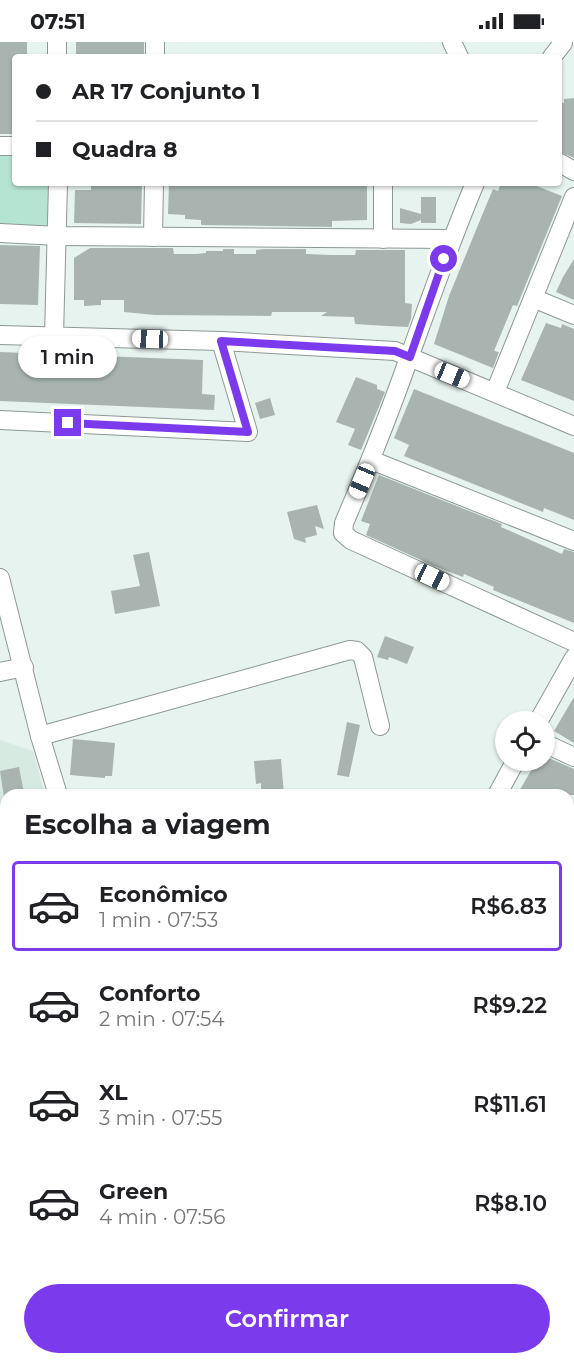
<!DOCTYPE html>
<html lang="pt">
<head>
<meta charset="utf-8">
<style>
  body { margin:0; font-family:Montserrat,sans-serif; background:#f2f2f2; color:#202124; height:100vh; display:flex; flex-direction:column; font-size:22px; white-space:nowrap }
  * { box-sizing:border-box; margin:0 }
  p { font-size:20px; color:#757577 }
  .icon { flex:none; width:33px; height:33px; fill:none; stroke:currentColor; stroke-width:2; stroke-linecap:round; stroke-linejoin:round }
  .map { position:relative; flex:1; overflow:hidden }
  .sheet { position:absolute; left:0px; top:747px; width:574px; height:576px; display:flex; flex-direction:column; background:#fff; border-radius:18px 18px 0 0; box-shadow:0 2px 4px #0004 }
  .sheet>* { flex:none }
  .hud { position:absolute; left:12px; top:12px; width:550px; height:132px; border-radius:6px; box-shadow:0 2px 4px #0004; display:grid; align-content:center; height:132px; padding:0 24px; background:#fff }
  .buttons { position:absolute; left:495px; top:669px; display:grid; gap:12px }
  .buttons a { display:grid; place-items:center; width:60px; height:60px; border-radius:50%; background:#fff; box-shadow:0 2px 4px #0004; font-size:30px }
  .end { position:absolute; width:27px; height:27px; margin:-14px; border:8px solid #7c3aed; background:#fff; box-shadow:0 0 0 3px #fff }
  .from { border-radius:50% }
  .bubble { position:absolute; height:42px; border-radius:21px; background:#fff; box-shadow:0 2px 4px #0004; font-size:20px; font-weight:600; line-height:42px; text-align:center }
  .car { position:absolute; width:18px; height:36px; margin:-18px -9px; border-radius:8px; box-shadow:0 0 4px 2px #0007; background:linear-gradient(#fff 24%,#345 0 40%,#fff 0 76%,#345 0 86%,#fff 0) }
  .hud b { display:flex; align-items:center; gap:21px; height:57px; font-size:22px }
  .hud b+b { border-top:2px solid #e0e0e0 }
  .hud i { width:15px; height:15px; background:#202124 }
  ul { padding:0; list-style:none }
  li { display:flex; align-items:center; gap:18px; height:90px; margin:0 12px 9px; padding:0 12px; border:3px solid transparent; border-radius:6px }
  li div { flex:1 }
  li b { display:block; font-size:22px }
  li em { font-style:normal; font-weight:600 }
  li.on { border-color:#7c3aed }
  li>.icon { width:54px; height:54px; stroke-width:1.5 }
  h2 { padding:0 24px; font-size:27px; line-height:72px }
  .primary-button { display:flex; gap:12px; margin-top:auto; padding:12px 24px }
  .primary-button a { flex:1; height:69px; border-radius:36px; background:#7c3aed; color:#fff; font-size:24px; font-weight:600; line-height:69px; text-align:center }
  .status { display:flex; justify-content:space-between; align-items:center; height:42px; padding:0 30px; background:#fff; direction:ltr }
  .status svg { height:16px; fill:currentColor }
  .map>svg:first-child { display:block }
</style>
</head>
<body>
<div class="status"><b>07:51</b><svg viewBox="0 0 49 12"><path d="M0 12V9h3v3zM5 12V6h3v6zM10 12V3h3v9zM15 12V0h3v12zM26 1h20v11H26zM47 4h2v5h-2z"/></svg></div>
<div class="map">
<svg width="574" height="1323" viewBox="0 0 574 1323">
  <rect width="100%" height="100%" fill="#e7f3ef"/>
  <g fill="#d6eae2">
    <path d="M0,698l33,11 12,44h-39v114l-6,1z"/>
    <path d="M574,1193v130h-69l-3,-6h66v-115z"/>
  </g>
  <g fill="#b6e4d3">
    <path d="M0,110h15v31h37l-2,44 -50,1z"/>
    <path d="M6,892v138l-6,1v-137z"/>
  </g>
  <g fill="#a9b4b0">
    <path d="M0,0h27v15h-12v77h-15z"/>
    <path d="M76,0h68v15l-68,-1z"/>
    <path d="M574,56v60l-14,-6v-49h4v-4z"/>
    <path d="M91,141h51l-1,41 -67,-1 1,-33h16z"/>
    <path d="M169,141h198v37l-35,1v6l-131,-2v-5l-16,-1v-4l-17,-1z"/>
    <path d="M501,141h28l33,13 -45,110 -4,-1 -19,46 5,1 -6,16 -59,-24 15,-48 34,-83 10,-24 5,2z"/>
    <path d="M421,155h15v26h-15v-3l-10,4 -11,-1v-15l21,6z"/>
    <path d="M0,203l40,1 -2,59 -38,-1z"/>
    <path d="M90,206h83l1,6h22l10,-1v-2h17v-2h11v5h22v-4l9,-1h41v5l25,1h24l1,-5h49v53l7,1 -1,15 -3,8 -21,-1 -32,-2 -1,-7 -33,-1 6,-4h-55l-1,4 -116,-1 -31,-3v-12h-23v5l-17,1v-6h-10v-42z"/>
    <path d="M574,217v41l-18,-8 7,-15z"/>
    <path d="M546,281l15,5 1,-4 12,5v72l-53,-21z"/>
    <path d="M0,310l203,8 -1,34 13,1 -1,15 -214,-9z"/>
    <path d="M356,335l21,8v4l8,3 -24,58 -13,-5 7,-16 -19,-7z"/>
    <path d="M414,347l160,64v67l-30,-12 -1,4 -139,-56 5,-11 -15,-7z"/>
    <path d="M270,356l5,17 -15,4 -5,-16z"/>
    <path d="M379,433l123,49 -1,3 61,27 2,-5 10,3v71l-81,-33 1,-3 -30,-13 -1,3 -31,-12 -66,-30 4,-11 -9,-3z"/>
    <path d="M317,463l7,24 -9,-3 2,9 -12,3 1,5 -12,-4 -7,-27z"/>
    <path d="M149,510l11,54 -45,8 -4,-23 29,-5 -7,-31z"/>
    <path d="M385,594l29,11 -7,17 -18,-7 -1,3 -11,-3z"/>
    <path d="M574,655v46l-20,-12z"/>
    <path d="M347,680l13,3 -11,52 -12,-2z"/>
    <path d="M73,697l42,4 -3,33h-7v2l-35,-3z"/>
    <path d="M544,714l30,13v26h-57l20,-35h7z"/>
    <path d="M281,717l3,36h-23v-12l-5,1 -2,-23z"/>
    <path d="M19,725l5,26 -18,2 -2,2 -4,-26z"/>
  </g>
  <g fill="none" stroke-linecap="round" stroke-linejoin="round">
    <defs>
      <g id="minor">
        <path d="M57,0v15"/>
        <path d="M452,0l7,15"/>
        <path d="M155,15v-15"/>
        <path d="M552,15l11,-14"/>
        <path d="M0,104h15"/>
        <path d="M560,121l14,8"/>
        <path d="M383,141v56"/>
        <path d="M475,141c-24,57 -44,114 -65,172 -20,57 -42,112 -66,168l-1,10 8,7 223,102"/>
        <path d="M0,191l58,3 393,3"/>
        <path d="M153,195l1,-54"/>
        <path d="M533,256l41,17"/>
        <path d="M0,293l221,6 174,10 179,75"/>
        <path d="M54,294l4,-153"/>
        <path d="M495,350l79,-195"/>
        <path d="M0,378l248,12 -27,-91"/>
        <path d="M371,418l203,81"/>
        <path d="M0,536l40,158 18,59"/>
        <path d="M0,630l24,-5"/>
        <path d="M538,680l36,-64"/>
        <path d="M40,694l310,-86 7,1 6,6 17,69"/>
        <path d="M544,701l30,14"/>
        <path d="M497,753l19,-35"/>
        <path d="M568,810l6,-10"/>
        <path d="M568,892l6,3"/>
        <path d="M568,1027l6,3"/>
        <path d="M0,1125l6,4"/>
        <path d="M568,1157l6,-10"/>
        <path d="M1,1175l5,-9"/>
        <path d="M0,1233l6,-10"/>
        <path d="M247,1317l10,6"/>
        <path d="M473,1317l11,6"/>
        <path d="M44,1323l4,-6"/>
        <path d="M144,1323l4,-6"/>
        <path d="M369,1323l4,-6"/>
      </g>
    </defs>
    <use href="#minor" stroke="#8d9894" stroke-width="20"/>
    <use href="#minor" stroke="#fff" stroke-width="18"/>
  </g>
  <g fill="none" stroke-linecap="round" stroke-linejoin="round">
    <path stroke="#7c3aed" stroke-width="8" d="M68,381l180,9 -27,-91 174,10 15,6 34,-98"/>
  </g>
</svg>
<div class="buttons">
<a><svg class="icon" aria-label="locate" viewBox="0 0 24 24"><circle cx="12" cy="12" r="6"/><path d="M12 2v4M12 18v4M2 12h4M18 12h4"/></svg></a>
</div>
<i class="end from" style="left:444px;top:217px"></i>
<i class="end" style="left:68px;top:381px"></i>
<div class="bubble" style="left:18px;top:294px;width:99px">1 min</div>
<i class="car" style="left:150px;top:297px;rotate:272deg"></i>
<i class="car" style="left:452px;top:333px;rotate:112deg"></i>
<i class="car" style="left:362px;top:439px;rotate:203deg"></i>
<i class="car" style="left:432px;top:535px;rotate:115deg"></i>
<div class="hud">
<b><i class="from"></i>AR 17 Conjunto 1</b>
<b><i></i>Quadra 8</b>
</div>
<section class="sheet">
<h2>Escolha a viagem</h2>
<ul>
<li class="on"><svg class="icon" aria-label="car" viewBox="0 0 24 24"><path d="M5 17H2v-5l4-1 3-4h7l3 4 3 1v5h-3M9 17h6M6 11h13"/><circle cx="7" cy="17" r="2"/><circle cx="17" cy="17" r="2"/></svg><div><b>Econômico</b><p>1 min · 07:53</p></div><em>R$6.83</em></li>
<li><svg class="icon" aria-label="car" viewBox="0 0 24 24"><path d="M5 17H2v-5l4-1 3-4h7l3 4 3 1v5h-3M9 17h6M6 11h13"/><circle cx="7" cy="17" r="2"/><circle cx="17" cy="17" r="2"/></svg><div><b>Conforto</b><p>2 min · 07:54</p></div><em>R$9.22</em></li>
<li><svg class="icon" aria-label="car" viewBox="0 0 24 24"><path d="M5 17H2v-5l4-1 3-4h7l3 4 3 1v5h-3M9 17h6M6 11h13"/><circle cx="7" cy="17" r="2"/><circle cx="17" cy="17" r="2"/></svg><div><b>XL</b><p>3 min · 07:55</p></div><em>R$11.61</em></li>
<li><svg class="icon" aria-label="car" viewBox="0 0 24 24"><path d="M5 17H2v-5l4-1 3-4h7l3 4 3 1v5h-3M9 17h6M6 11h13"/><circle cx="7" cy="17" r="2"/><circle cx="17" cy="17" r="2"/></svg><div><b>Green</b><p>4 min · 07:56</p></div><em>R$8.10</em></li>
</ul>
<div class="primary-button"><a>Confirmar</a></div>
</section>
</div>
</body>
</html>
